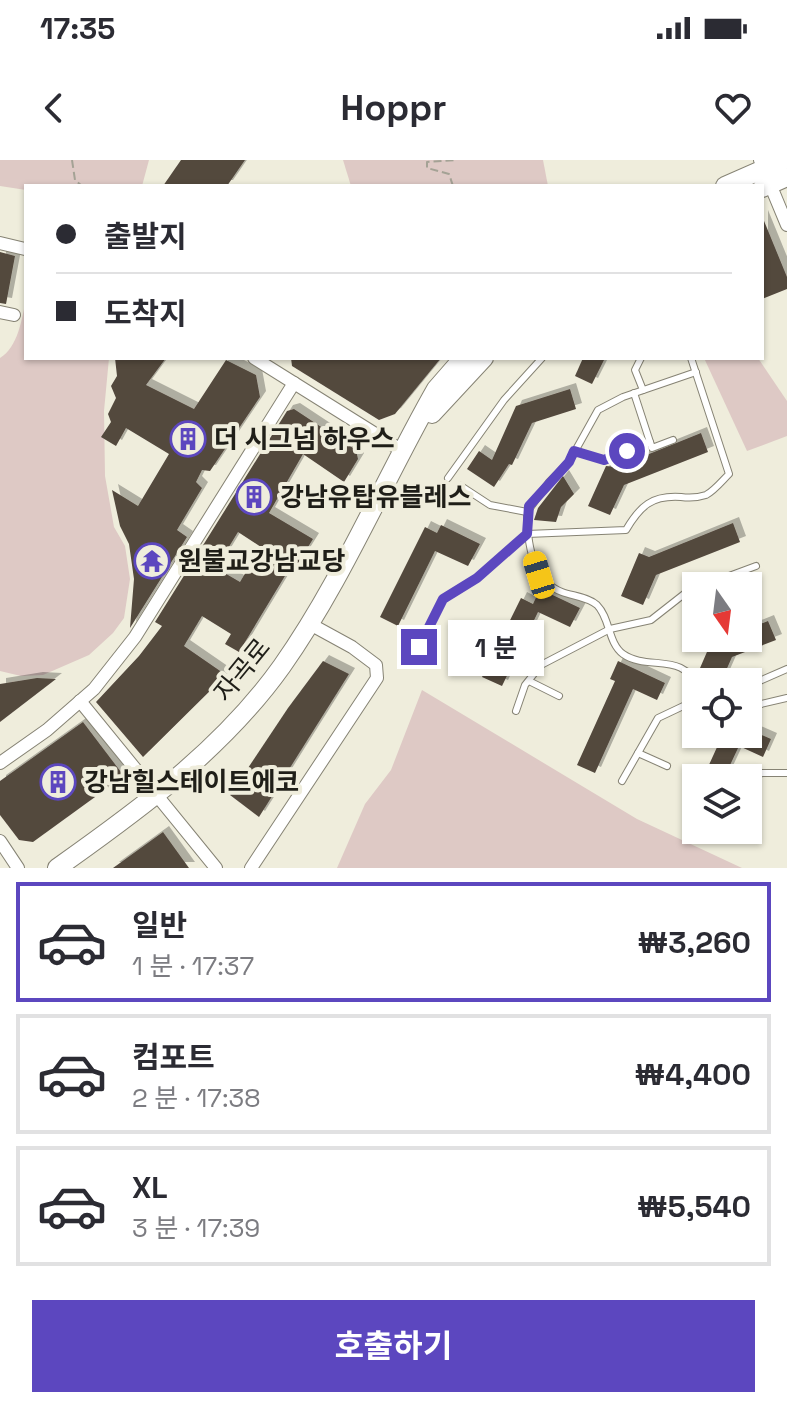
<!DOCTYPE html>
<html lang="ko">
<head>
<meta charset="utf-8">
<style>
  body { margin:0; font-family:"Space Grotesk","Noto Sans KR",sans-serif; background:#f7f7f7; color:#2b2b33; height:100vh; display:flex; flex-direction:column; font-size:30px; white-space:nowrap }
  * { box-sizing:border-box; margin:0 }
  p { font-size:26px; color:#7c7c81 }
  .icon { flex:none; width:44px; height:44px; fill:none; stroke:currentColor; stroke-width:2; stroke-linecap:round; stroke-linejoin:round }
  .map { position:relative; height:708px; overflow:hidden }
  .panel { display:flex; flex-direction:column; background:#fff; flex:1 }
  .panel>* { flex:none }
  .top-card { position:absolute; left:24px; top:24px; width:740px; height:176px; border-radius:0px; box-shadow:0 2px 6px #0004; display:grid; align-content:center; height:176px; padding:0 32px; background:#fff }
  .needle { width:52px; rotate:166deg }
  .tools { position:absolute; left:682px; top:412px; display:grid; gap:16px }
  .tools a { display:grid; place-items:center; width:80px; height:80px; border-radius:0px; background:#fff; box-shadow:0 2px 6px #0004; font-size:40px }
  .end { position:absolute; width:36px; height:36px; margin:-18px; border:10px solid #5c47bf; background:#fff; box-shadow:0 0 0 4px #fff }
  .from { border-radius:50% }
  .bubble { position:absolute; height:56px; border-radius:0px; background:#fff; box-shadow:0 2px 6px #0004; font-size:26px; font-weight:700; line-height:56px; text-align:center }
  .car { position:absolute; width:24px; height:48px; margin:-24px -12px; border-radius:10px; box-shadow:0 0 6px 2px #0007; background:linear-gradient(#f5c518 24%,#345 0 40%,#f5c518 0 76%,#345 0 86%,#f5c518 0) }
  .top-card b { display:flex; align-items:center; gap:28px; height:76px; font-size:30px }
  .top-card b+b { border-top:2px solid #e1e1e2 }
  .top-card i { width:20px; height:20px; background:#2b2b33 }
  ul { padding:14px 0 0; list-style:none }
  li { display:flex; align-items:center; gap:24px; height:120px; margin:0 16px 12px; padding:0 16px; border:4px solid #e1e1e2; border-radius:0px }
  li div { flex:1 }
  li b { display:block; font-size:30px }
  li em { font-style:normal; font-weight:700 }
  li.active { border-color:#5c47bf }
  li>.icon { width:72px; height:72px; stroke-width:1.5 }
  .action { display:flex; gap:16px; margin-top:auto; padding:16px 32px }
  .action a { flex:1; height:92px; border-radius:0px; background:#5c47bf; color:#fff; font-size:32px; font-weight:700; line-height:92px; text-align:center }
  .status { display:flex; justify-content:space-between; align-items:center; height:56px; padding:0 40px; background:#fff; direction:ltr }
  .status svg { height:22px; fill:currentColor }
  header { display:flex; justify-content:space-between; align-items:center; height:104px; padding:0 32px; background:#fff; font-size:36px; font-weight:700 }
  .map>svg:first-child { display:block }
</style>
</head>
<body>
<div class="status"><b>17:35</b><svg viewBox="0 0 49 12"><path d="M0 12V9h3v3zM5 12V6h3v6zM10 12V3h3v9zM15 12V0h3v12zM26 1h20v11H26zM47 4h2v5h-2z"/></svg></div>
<header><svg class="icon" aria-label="back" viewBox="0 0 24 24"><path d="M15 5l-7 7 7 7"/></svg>Hoppr<svg class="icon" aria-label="heart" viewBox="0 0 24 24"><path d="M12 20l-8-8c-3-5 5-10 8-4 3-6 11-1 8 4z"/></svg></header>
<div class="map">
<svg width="787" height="708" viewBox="0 0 787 708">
  <defs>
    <filter id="shadow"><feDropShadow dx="6" dy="-6" stdDeviation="0" flood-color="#0004"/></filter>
  </defs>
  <rect width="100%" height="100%" fill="#efeddc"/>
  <g fill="#dec9c5">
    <path d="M0,0h149l-7,26h-116v4l-26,-4z"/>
    <path d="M343,0h200l5,26h-197z"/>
    <path d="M26,139v59h83l-5,53 1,65 9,51 11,19 5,33 -6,39 -11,15 -24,22 -46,20 -22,1 -21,-5v-313c18,-11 22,-39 26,-59z"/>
    <path d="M704,198h54l29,43v35l-40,15z"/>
    <path d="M422,530l215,129 105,49h-405l28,-64 26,-34z"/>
  </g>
  <g fill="#53483e" fill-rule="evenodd" filter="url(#shadow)">
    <path d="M181,0h64l-18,26h-64z"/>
    <path d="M762,56l25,61v12l-25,10z"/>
    <path d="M0,92l15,4 -9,48 -6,-1z"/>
    <path d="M115,198h51l-20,27 48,24 32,-49 30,15 4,22 -50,74 -8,-1 -6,12 6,6 -25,42 10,7 -57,91 4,-49 -5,-35 -9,-18 -8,-36 26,16 31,-52 -43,-26 -10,18 -15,-9 10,-15 -3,-8 8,-16 -5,-12 6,-10z"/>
    <path d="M291,198h150l-46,56 -16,6 -87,-54z"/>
    <path d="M583,198h22l-13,26 -17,-8z"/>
    <path d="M570,229l6,20 -44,14 -20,42 -3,-1 -15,23 -27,-18 12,-18 13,9 24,-54z"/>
    <path d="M294,249l62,41 2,9 -14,23 -41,-28 -34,59 44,26 -18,29 -4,-2 -52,86 -14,-8 6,-10 -29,-18 -18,30 42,29 -83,82 -47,-55 43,-46 23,-30 -7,-4 132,-211zM238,372l23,15 -21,35 -24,-14z"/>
    <path d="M701,273l7,19 -84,33 -14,30 -22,-9 18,-40 11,1z"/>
    <path d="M563,316l11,18 -13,13 -5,15 -22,-2 4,-12z"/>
    <path d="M733,363l7,19 -84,33 -13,30 -22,-9 18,-43 10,4z"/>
    <path d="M441,365l39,19 -12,22 -33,-15 -37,75 -18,-9 45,-90 12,6z"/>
    <path d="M540,429l40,19 -10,19 -32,-15 -36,74 -20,-9 39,-79 12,6z"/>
    <path d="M768,461l8,19 -44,17 -11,25h-15l-7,-3 -2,-4 16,-37h35v-9z"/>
    <path d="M323,501l26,13 -90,143 -29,-22 58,-87z"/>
    <path d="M618,501l47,22 -8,17 -24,-11 -38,84 -18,-8 38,-84 -5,-2z"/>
    <path d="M37,518l19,1 -56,43v-38z"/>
    <path d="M83,562l41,54 -91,66 -14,-2 -19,-25v-34z"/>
    <path d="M748,569l23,10 -8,18 -24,-11 -15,32h-21l20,-44h25z"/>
    <path d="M696,633v35l-13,-6z"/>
    <path d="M163,672l26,36h-76z"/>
  </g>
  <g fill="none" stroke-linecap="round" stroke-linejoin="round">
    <defs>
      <g id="lane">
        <path d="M641,198l-6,12 8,20"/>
        <path d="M634,233l16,49"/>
        <path d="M574,291l30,9 46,-18 2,6 21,-8"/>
        <path d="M448,318l56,-78 38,-42"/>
        <path d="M461,326l29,19 37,7c0,29 5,69 35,80 11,4 26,5 35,13 13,13 11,38 26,49 24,17 63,-2 73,33"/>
        <path d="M527,352l22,-30 20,-20 29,-52 25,-13 73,-25"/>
        <path d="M702,426l54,-20"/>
        <path d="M419,487l24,-48 34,-21 50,-44 99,-4c14,-24 26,-35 55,-33 8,1 16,1 25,-2 8,-4 16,-14 23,-21l-38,-116"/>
        <path d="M529,521l30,15"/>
        <path d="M748,526l39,-17"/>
        <path d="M748,547l39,-9"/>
        <path d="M516,551l9,-26 16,-20 69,-36 41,-9 37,-29 8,-3"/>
        <path d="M638,593l29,13"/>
        <path d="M748,619l14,-6h25"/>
        <path d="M622,621l36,-63 38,-18"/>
        <path d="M721,673l2,-3"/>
      </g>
      <g id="street">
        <path d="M760,0l27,65"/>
        <path d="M0,83l25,6"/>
        <path d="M0,152l14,3"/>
        <path d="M254,198l147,92"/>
        <path d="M80,541l136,167"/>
        <path d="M0,603l47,-33 47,-41 41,-52 159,-254"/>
        <path d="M0,681l18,27"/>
        <path d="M251,708l126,-190 -1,-13 -24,-18 -42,-23"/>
      </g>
      <g id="secondary">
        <path d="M725,26l59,-26"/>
        <path d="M762,28l25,-11"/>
        <path d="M432,254l52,-56"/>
        <path d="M57,708c82,-58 166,-119 225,-202 60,-85 102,-186 154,-277l27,-31"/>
      </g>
    </defs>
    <use href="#lane" stroke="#868374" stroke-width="8"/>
    <use href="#street" stroke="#868374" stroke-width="14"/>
    <use href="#secondary" stroke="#868374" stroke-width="20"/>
    <g stroke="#a4a295" stroke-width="2" stroke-dasharray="8 4" stroke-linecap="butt">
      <path d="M72,0l3,20 7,6"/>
      <path d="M453,26l-4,-12 -22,-6v-6l30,-2"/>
    </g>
    <use href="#lane" stroke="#fff" stroke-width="6"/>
    <use href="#street" stroke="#fff" stroke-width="12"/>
    <use href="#secondary" stroke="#fff" stroke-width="18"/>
  </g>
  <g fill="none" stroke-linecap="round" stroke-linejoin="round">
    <path stroke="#5c47bf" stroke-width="10" d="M419,487l24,-48 34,-21 50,-44 2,-28 40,-44 5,-11 30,9 23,-9"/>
  </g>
  <defs>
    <symbol id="building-ring" viewBox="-11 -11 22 22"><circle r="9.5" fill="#efeddc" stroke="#5c47bf" stroke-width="1.5"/><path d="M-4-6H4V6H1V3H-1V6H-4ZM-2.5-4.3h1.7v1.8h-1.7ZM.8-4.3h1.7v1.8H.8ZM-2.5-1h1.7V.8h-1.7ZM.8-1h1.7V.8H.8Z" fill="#5c47bf"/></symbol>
    <symbol id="temple-ring" viewBox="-11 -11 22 22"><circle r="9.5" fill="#efeddc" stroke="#5c47bf" stroke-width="1.5"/><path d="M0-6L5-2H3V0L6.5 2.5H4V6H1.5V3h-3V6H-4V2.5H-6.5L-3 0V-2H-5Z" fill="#5c47bf"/></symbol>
  </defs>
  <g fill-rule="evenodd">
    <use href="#building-ring" x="168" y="259" width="40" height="40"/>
    <use href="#building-ring" x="234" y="317" width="40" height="40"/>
    <use href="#temple-ring" x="132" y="381" width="40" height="40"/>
    <use href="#building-ring" x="38" y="602" width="40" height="40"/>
  </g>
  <g text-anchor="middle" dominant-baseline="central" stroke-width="8" stroke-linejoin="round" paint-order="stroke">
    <g font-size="26" font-weight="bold" fill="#1f1e18" stroke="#efeddc" text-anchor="start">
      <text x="214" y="279">더 시그넘 하우스</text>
      <text x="280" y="337">강남유탑유블레스</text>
      <text x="178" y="401">원불교강남교당</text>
      <text x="84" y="622">강남힐스테이트에코</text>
    </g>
    <g font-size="26" fill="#1f1e18" stroke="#efeddc">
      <text transform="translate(242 510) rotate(-51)">자곡로</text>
    </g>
  </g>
</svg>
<div class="tools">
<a><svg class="needle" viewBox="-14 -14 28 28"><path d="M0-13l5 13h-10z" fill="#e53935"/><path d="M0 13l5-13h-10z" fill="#7c7c81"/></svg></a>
<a><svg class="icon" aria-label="locate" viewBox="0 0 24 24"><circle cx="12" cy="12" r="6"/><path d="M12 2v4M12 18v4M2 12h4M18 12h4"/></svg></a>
<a><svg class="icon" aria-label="layers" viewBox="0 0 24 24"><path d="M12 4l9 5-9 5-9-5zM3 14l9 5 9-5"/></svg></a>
</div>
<i class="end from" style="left:627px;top:291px"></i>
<i class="end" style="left:419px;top:487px"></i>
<div class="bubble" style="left:448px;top:460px;width:96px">1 분</div>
<i class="car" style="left:539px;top:415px;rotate:343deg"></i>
<div class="top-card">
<b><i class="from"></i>출발지</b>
<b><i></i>도착지</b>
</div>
</div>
<section class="panel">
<ul>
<li class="active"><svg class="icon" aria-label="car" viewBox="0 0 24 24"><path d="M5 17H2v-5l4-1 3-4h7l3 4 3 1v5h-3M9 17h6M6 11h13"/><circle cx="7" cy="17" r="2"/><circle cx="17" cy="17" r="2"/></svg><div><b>일반</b><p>1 분 · 17:37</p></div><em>₩3,260</em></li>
<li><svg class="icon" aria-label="car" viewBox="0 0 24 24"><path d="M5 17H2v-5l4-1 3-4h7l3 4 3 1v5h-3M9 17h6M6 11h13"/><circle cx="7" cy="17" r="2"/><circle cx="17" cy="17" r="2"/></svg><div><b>컴포트</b><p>2 분 · 17:38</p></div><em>₩4,400</em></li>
<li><svg class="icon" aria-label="car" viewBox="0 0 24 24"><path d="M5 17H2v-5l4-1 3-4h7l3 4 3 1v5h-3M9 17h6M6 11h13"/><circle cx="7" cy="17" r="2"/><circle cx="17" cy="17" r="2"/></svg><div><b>XL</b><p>3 분 · 17:39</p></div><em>₩5,540</em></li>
</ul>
<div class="action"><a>호출하기</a></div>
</section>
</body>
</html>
